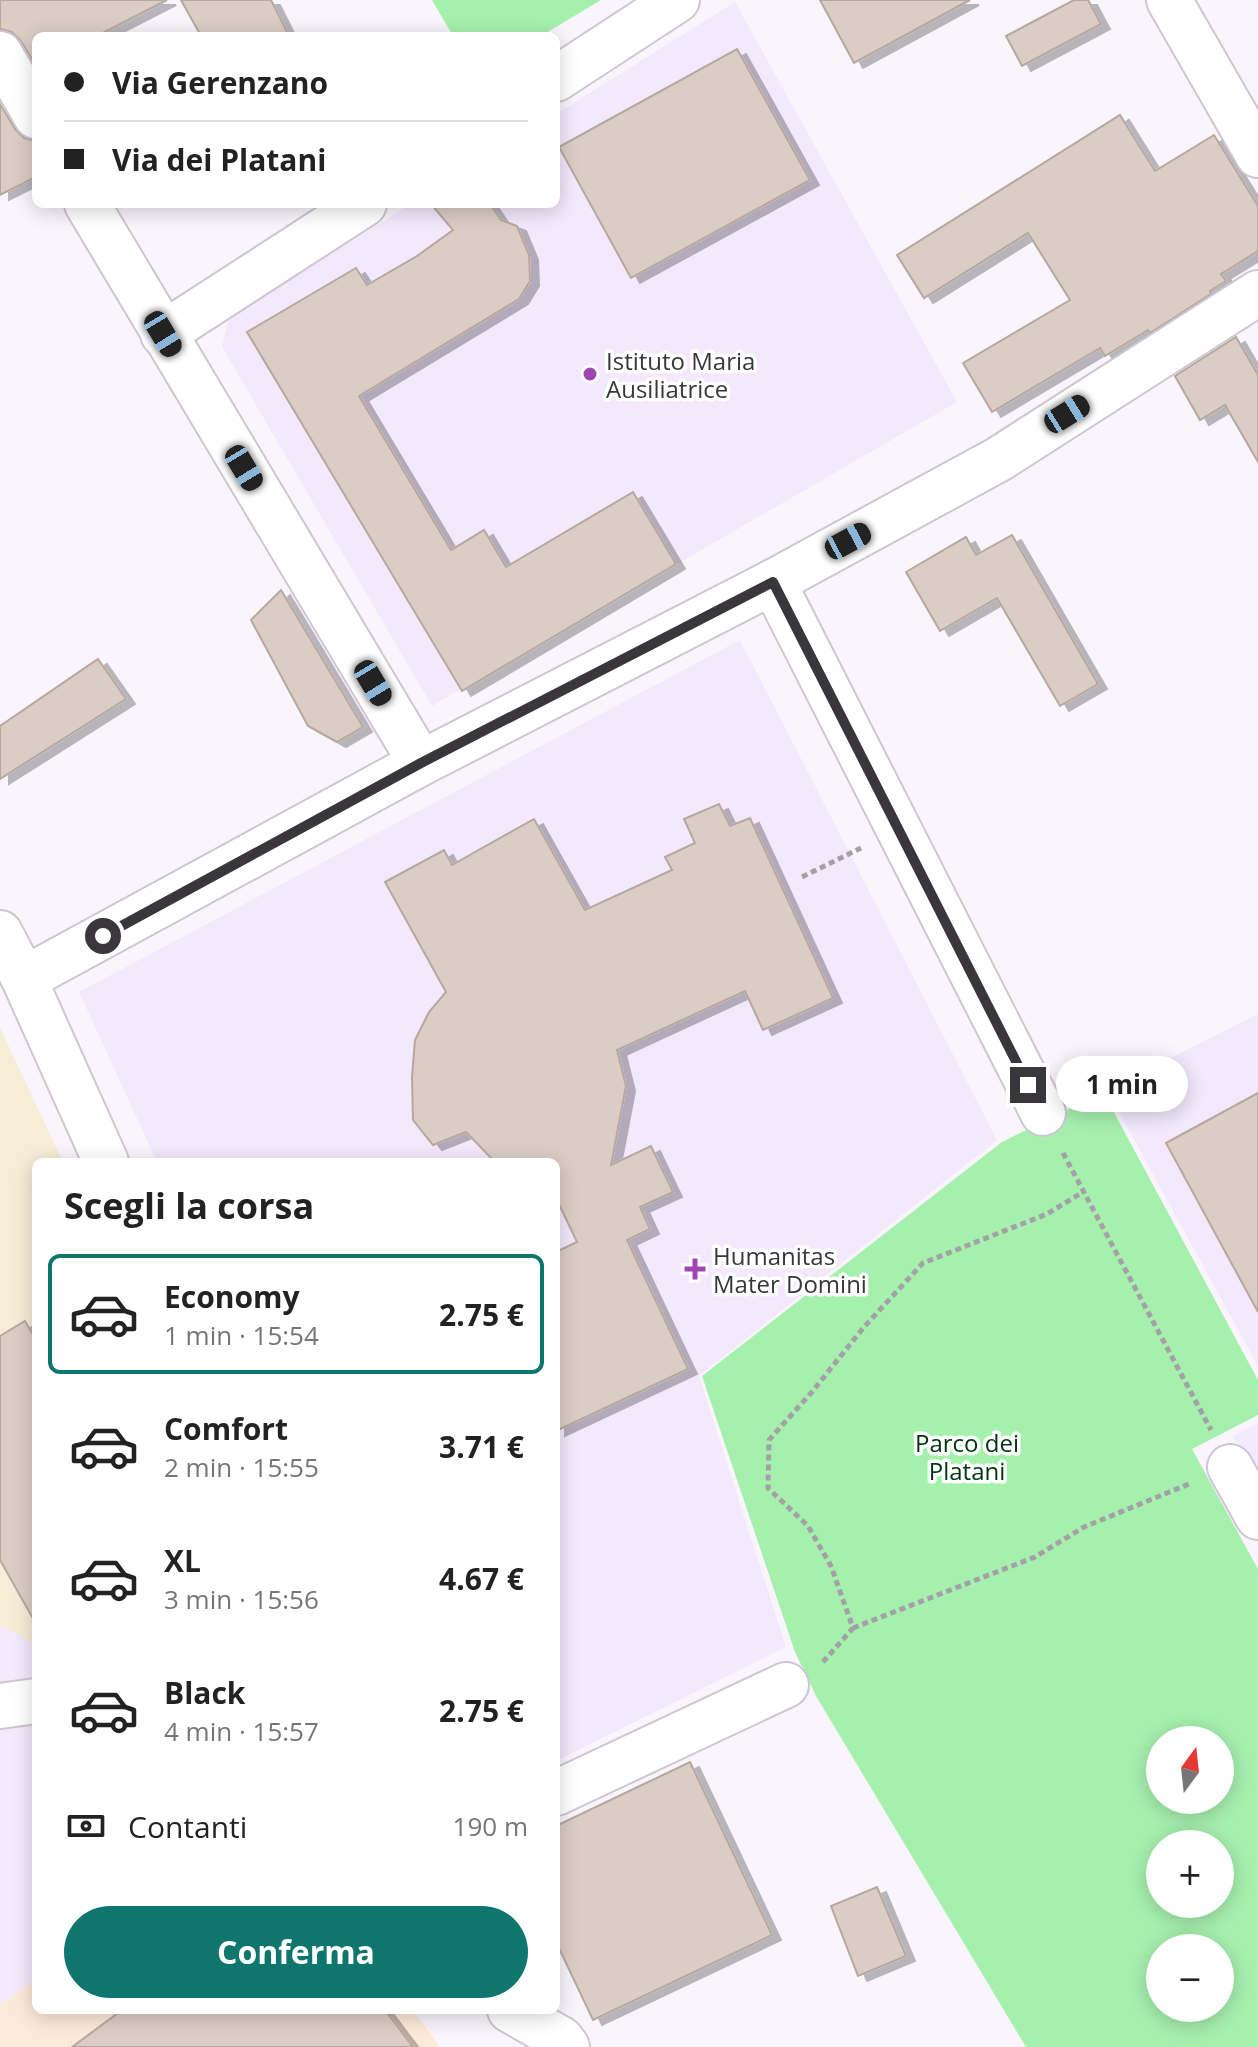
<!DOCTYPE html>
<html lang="it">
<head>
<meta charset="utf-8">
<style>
  body { margin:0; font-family:"Open Sans",sans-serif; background:#f6f6f6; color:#222; height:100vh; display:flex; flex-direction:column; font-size:30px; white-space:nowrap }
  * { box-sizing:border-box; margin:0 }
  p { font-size:26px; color:#767676 }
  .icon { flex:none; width:44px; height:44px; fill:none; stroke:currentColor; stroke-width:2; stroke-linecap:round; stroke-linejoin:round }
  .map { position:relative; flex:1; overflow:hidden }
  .panel { position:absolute; left:32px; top:1158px; width:528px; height:856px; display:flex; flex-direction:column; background:#fff; border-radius:12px; box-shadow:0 4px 20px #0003 }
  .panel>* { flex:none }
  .hud { position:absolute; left:32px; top:32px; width:528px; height:176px; border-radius:12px; box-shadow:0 4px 20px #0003; display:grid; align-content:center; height:176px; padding:0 32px; background:#fff }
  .needle { width:52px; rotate:15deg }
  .buttons { position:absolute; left:1146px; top:1726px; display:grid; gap:16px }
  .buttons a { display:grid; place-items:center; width:88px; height:88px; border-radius:50%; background:#fff; box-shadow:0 4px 20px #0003; font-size:40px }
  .end { position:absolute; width:36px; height:36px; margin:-18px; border:10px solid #3a373c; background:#fff; box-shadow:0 0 0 4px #fff }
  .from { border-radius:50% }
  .bubble { position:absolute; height:56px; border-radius:28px; background:#fff; box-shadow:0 4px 20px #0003; font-size:26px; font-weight:700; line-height:56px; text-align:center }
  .car { position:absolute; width:24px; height:48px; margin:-24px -12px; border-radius:10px; box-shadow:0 0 6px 2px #0007; background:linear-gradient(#222 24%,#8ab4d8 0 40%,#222 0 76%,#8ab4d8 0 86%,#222 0) }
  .hud b { display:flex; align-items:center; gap:28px; height:76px; font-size:30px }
  .hud b+b { border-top:2px solid #e0e0e0 }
  .hud i { width:20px; height:20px; background:#222 }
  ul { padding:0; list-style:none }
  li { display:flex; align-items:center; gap:24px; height:120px; margin:0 16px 12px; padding:0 16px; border:4px solid transparent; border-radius:12px }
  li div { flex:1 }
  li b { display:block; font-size:30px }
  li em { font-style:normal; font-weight:700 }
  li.current { border-color:#0f766e }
  li>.icon { width:72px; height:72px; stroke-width:1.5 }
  h2 { padding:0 32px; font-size:36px; line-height:96px }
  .pay { display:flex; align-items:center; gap:20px; height:88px; padding:0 32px; font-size:30px }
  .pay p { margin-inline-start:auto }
  .action { display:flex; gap:16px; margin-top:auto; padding:16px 32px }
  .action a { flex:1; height:92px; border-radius:48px; background:#0f766e; color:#fff; font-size:32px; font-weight:700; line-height:92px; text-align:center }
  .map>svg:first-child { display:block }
</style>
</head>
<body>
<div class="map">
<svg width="1258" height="2047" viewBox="0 0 1258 2047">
  <defs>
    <filter id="shadow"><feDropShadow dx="9" dy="5" stdDeviation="0" flood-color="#0004"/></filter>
  </defs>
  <rect width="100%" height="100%" fill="#faf5fd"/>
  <path fill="#fcead9" d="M36,1979v31h377l27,37h-440v-43z"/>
  <path fill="#f6edd7" d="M0,1028l63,134h-27v482l-36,-19z"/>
  <g fill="#f4e8fc">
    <path d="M735,2l222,400 -525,304 -210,-359 7,-30 182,-113h145v-90z"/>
    <path d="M740,640l257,500 -298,236 87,271 -230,114v-599h-399l-78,-170z"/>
    <path d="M1258,1014v352l-151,-276z"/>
    <path d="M1258,1423v58l-25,-45z"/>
    <path d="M0,1625l36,19v335l-36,25z"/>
  </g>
  <g fill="#a6f0ae" fill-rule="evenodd">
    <path d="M432,0h169l-60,36h-88z"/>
    <path d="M1103,1092l155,288v35l-66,34 66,120v478h-232l-210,-351 -21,-44 -93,-276 300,-234zM1160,1740h60v60h-60zM1160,1844h60v60h-60zM1160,1948h60v60h-60z"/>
  </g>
  <g fill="#dbcdc4" stroke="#b5a89f" stroke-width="2" filter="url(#shadow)">
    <path d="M0,0h167l-70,36h-61v30l-15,-25 -9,-9 -12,-3z"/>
    <path d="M181,0h90l18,36h-88z"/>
    <path d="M820,0h150l-116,63z"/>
    <path d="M1074,0h14l13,24 -79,42 -16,-30z"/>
    <path d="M737,49l73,131 -179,98 -72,-131z"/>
    <path d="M0,104l15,25 9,9 12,3v36l-36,18z"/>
    <path d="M1120,115l35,56 59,-36 44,71v45l-37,23 5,7 -16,10 1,3 -61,39 -2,-3 -43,26 -5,-8 -108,64 -29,-49 107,-63 -42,-67 -104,65 -27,-43z"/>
    <path d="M431,204h59l11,16 16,6 12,29 1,26 -11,18 -160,97 92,154 33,-20 22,37 127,-75 43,72 -214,127 -215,-359 109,-64 11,17 50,-29 36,-26z"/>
    <path d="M1236,337l22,38v87l-33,-57 -25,15 -25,-44z"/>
    <path d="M1012,535l86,149 -38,22 -63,-108 -57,33 -34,-59 60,-35 10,18z"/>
    <path d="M281,590l82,137 -26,15 -29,-16 -57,-106z"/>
    <path d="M98,659l28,40 -126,80v-53z"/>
    <path d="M719,804l11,22 20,-8 83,180 -70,32 -18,-39 -128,59 9,36 -15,79 40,-19 22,46 -33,15 10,22 -23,11 61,129 -132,62v-179l21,-10 -21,-44v-36h-56l-8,-3 -26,-27 -33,13 -20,-25 -1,-43 3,-37 14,-28 17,-20 -61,-110 59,-32 8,15 82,-46 51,91 87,-40 -7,-13 30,-14 -11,-24z"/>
    <path d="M1258,1093v219l-92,-169z"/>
    <path d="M25,1321l11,19v284l-36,-64v-224z"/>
    <path d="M690,1762l82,173 -179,85 -37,-78v-116z"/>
    <path d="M877,1887l29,69 -48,20 -27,-70z"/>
    <path d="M122,2010h263l28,37h-341z"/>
  </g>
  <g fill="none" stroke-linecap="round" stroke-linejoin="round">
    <defs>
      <g id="minor">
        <path d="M1169,0l89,155"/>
        <path d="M0,54l36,62"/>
        <path d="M556,79l121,-79"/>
        <path d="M87,204l334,559"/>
        <path d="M163,334l201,-130"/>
        <path d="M773,582l270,531"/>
        <path d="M0,933l24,46 82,183"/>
        <path d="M24,979l397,-216 352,-181 226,-123 259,-166"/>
        <path d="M1230,1467l28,50"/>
        <path d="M0,1706l36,-5"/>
        <path d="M556,1793l230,-108"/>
        <path d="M510,2010l51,29 6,8"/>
      </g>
    </defs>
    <use href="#minor" stroke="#cec6d3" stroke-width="48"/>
    <g stroke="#a4a0a7" stroke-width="5" stroke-dasharray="6 4" stroke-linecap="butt">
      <path d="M802,877l59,-29"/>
      <path d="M1063,1153l148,277"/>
      <path d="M853,1628l182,-71 49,-30 105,-43"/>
      <path d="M823,1662l30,-34 -22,-62 -23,-40 -40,-38 1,-48 42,-47 53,-66 59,-64 124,-49 36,-22"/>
    </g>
    <use href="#minor" stroke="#fff" stroke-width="44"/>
  </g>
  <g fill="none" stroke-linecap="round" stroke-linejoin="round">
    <path stroke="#3a373c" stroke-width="10" d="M103,936l318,-173 352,-181 255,503"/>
  </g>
  <g fill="#9f45b1" stroke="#fff" stroke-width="3">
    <circle cx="590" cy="374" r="8"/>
    <path d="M691 1257h8v8h8v8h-8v8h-8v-8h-8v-8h8z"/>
  </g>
  <g text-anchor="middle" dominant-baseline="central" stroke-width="7" stroke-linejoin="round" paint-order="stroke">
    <g font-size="24" fill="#3a373c" stroke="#fff" text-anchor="start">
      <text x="606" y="360">Istituto Maria<tspan x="606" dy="28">Ausiliatrice</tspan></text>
      <text x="713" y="1255">Humanitas<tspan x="713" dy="28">Mater Domini</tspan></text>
    </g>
    <g font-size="24" fill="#00360d" stroke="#fff">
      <text x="967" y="1442">Parco dei<tspan x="967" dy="28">Platani</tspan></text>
    </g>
  </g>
</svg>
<div class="buttons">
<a><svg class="needle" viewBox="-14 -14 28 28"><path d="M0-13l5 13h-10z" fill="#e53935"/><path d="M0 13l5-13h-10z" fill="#767676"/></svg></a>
<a>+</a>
<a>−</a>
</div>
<i class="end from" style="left:103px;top:936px"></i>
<i class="end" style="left:1028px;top:1085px"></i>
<div class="bubble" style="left:1056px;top:1056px;width:132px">1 min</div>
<i class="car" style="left:163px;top:334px;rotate:149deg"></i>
<i class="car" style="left:1067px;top:414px;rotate:58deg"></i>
<i class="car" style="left:244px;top:468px;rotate:149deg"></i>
<i class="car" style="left:848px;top:541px;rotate:62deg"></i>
<i class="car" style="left:373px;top:683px;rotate:149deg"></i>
<div class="hud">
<b><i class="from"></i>Via Gerenzano</b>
<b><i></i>Via dei Platani</b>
</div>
<section class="panel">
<h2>Scegli la corsa</h2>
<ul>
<li class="current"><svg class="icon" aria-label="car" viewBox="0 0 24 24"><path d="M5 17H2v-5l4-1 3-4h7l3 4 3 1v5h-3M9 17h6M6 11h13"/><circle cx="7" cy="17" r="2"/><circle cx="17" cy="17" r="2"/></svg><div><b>Economy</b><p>1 min · 15:54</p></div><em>2.75 €</em></li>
<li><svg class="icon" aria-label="car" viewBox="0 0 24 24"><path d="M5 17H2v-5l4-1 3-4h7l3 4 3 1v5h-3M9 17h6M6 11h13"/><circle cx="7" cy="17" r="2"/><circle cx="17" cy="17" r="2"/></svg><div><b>Comfort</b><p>2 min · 15:55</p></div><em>3.71 €</em></li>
<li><svg class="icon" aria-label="car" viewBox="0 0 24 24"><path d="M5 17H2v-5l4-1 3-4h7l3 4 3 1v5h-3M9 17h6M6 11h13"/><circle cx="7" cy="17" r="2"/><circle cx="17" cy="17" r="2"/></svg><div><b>XL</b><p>3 min · 15:56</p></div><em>4.67 €</em></li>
<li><svg class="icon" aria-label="car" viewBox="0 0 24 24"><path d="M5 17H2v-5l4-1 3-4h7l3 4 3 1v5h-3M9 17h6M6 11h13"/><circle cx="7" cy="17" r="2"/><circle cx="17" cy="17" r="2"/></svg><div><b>Black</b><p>4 min · 15:57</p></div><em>2.75 €</em></li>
</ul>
<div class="pay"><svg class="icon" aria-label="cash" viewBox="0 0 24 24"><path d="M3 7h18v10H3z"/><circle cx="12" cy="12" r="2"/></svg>Contanti<p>190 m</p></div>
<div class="action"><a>Conferma</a></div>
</section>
</div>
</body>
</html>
